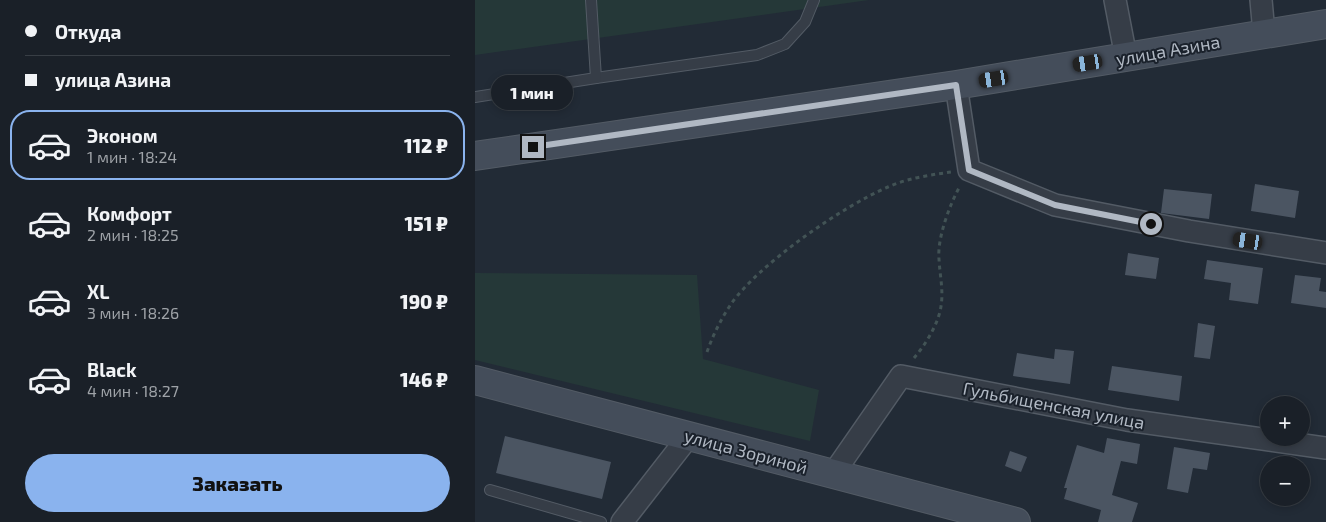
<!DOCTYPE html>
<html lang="ru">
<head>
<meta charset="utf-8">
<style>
  body { margin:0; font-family:"Exo 2",sans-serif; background:#232830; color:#f1f3f6; height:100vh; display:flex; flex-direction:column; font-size:19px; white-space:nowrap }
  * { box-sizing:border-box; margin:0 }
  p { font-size:16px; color:#9fa3a8 }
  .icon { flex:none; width:28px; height:28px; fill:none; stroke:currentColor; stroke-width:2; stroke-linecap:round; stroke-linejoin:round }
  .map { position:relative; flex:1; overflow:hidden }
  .sheet { display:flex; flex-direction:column; background:#1a2028; width:475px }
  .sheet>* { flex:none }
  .guide { display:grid; align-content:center; height:110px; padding:0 25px; background:#1a2028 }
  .controls { position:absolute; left:785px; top:396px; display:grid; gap:10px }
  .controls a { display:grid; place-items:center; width:50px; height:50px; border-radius:50%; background:#1a2028; box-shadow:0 2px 8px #0003,0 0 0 1px #383e45; font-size:25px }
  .end { position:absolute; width:22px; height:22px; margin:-11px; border:6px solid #b0b8c3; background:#111; box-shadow:0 0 0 2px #111 }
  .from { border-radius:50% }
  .bubble { position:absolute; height:35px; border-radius:18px; background:#1a2028; box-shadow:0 2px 8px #0003,0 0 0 1px #383e45; font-size:16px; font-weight:800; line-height:35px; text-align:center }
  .car { position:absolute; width:15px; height:30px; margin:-15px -8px; border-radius:6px; box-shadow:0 0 4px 1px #0007; background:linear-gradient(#222 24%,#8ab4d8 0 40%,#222 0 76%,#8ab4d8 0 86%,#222 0) }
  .guide b { display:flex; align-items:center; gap:18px; height:48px; font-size:19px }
  .guide b+b { border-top:1px solid #383e45 }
  .guide i { width:12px; height:12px; background:#f1f3f6 }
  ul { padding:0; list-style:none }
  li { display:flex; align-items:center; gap:15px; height:70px; margin:0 10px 8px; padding:0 15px; border:2px solid transparent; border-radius:20px }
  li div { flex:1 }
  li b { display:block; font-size:19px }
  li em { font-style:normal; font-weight:800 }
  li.on { border-color:#8ab3ee }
  li>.icon { width:45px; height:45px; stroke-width:1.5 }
  .button { display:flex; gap:10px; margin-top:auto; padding:10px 25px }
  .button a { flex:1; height:58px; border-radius:30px; background:#8ab3ee; color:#111; font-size:20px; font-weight:800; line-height:58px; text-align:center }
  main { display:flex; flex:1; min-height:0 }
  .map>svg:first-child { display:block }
</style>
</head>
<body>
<main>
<section class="sheet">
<div class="guide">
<b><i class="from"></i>Откуда</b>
<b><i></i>улица Азина</b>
</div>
<ul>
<li class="on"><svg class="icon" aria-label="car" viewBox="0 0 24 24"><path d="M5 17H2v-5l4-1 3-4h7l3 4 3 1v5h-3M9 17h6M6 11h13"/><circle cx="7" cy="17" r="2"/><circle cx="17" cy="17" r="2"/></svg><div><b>Эконом</b><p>1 мин · 18:24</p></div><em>112 ₽</em></li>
<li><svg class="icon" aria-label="car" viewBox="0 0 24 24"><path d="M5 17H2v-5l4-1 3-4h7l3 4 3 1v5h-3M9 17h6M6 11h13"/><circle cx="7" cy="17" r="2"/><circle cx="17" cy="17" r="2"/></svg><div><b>Комфорт</b><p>2 мин · 18:25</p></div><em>151 ₽</em></li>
<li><svg class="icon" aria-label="car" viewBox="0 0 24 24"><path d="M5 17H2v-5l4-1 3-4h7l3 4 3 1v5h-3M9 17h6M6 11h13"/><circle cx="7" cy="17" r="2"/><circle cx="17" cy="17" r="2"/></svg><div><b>XL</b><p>3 мин · 18:26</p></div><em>190 ₽</em></li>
<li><svg class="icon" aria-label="car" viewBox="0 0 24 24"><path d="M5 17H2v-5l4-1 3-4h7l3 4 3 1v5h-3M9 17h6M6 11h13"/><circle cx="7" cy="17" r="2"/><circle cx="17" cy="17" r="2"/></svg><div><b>Black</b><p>4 мин · 18:27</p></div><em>146 ₽</em></li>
</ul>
<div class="button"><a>Заказать</a></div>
</section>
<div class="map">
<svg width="851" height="522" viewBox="0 0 851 522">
  <rect width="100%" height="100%" fill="#222b36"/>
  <g fill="#253838">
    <path d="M0,0h394l-394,55z"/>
    <path d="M0,273l222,2 6,84 116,31 -9,51 -335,-81z"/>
  </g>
  <g fill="#4b5562">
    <path d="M780,184l44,7 -4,27 -44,-7z"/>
    <path d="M689,189l48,5 -3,25 -48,-6z"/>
    <path d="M653,253l31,5 -3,21 -31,-4z"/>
    <path d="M732,260l56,8 -5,36 -29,-4 2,-17 -27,-4z"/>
    <path d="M820,275l26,3 -2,13 7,1v16l-35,-5z"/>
    <path d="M723,323l17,3 -5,33 -16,-2z"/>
    <path d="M580,349l19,2 -4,33 -57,-8 4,-23 37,6z"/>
    <path d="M637,366l70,10 -3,25 -71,-11z"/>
    <path d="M30,436l106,26 -9,37 -106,-26z"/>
    <path d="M632,438l33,6 -3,20 -16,-3 -9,34 26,8 -6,19h-34l3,-12 -37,-11 3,-11h-3l13,-43 27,8z"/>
    <path d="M699,447l36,6 -3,17 -14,-2 -5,25 -21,-4z"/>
    <path d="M535,451l17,6 -6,15 -16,-6z"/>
  </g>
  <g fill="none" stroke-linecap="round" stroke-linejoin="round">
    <defs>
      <g id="service">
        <path d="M121,78l161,-23 28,-11 20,-22 9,-22"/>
        <path d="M0,97l121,-19 -5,-78"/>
        <path d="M15,490l111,32"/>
      </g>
      <g id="minor">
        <path d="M640,0l11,57"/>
        <path d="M786,0l3,33"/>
        <path d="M481,85l13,85 86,35 134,26 137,22"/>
        <path d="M358,474l68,-98 226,44 199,28"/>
        <path d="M147,522l67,-86"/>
      </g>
      <g id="secondary">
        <path d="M0,156l481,-71 370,-61"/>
        <path d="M0,380l541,142"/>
      </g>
    </defs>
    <use href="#service" stroke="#535b65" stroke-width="12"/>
    <use href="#minor" stroke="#535b65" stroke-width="24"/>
    <use href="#secondary" stroke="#535b65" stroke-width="30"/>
    <g stroke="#425355" stroke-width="3" stroke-dasharray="4 4" stroke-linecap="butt">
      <path d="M232,352c6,-17 14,-33 24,-48 28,-40 112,-98 157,-117 20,-9 42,-12 63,-15"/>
      <path d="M439,358c10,-12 20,-27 25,-43 6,-20 1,-36 0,-56 -2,-21 11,-55 21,-73"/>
    </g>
    <use href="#service" stroke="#363d47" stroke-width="10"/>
    <use href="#minor" stroke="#363d47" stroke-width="21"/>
    <use href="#secondary" stroke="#444d5a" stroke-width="28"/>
  </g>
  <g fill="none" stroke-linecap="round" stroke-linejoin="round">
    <path stroke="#b0b8c3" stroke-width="6" d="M58,147l423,-62 13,85 86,35 96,19"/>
  </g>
  <g text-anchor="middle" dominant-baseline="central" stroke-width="4" stroke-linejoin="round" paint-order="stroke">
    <g font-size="18" fill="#b0b8c3" stroke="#1b222c">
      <text transform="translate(693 50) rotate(-10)">улица Азина</text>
      <text transform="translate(579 405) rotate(11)">Гульбищенская улица</text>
      <text transform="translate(271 451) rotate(15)">улица Зориной</text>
    </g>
  </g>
</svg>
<div class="controls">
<a>+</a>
<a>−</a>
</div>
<i class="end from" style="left:676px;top:224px"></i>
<i class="end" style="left:58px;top:147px"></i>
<div class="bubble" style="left:16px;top:75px;width:82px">1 мин</div>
<i class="car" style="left:613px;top:63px;rotate:261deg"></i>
<i class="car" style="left:519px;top:79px;rotate:261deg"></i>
<i class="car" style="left:773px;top:241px;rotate:279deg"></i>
</div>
</main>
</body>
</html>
